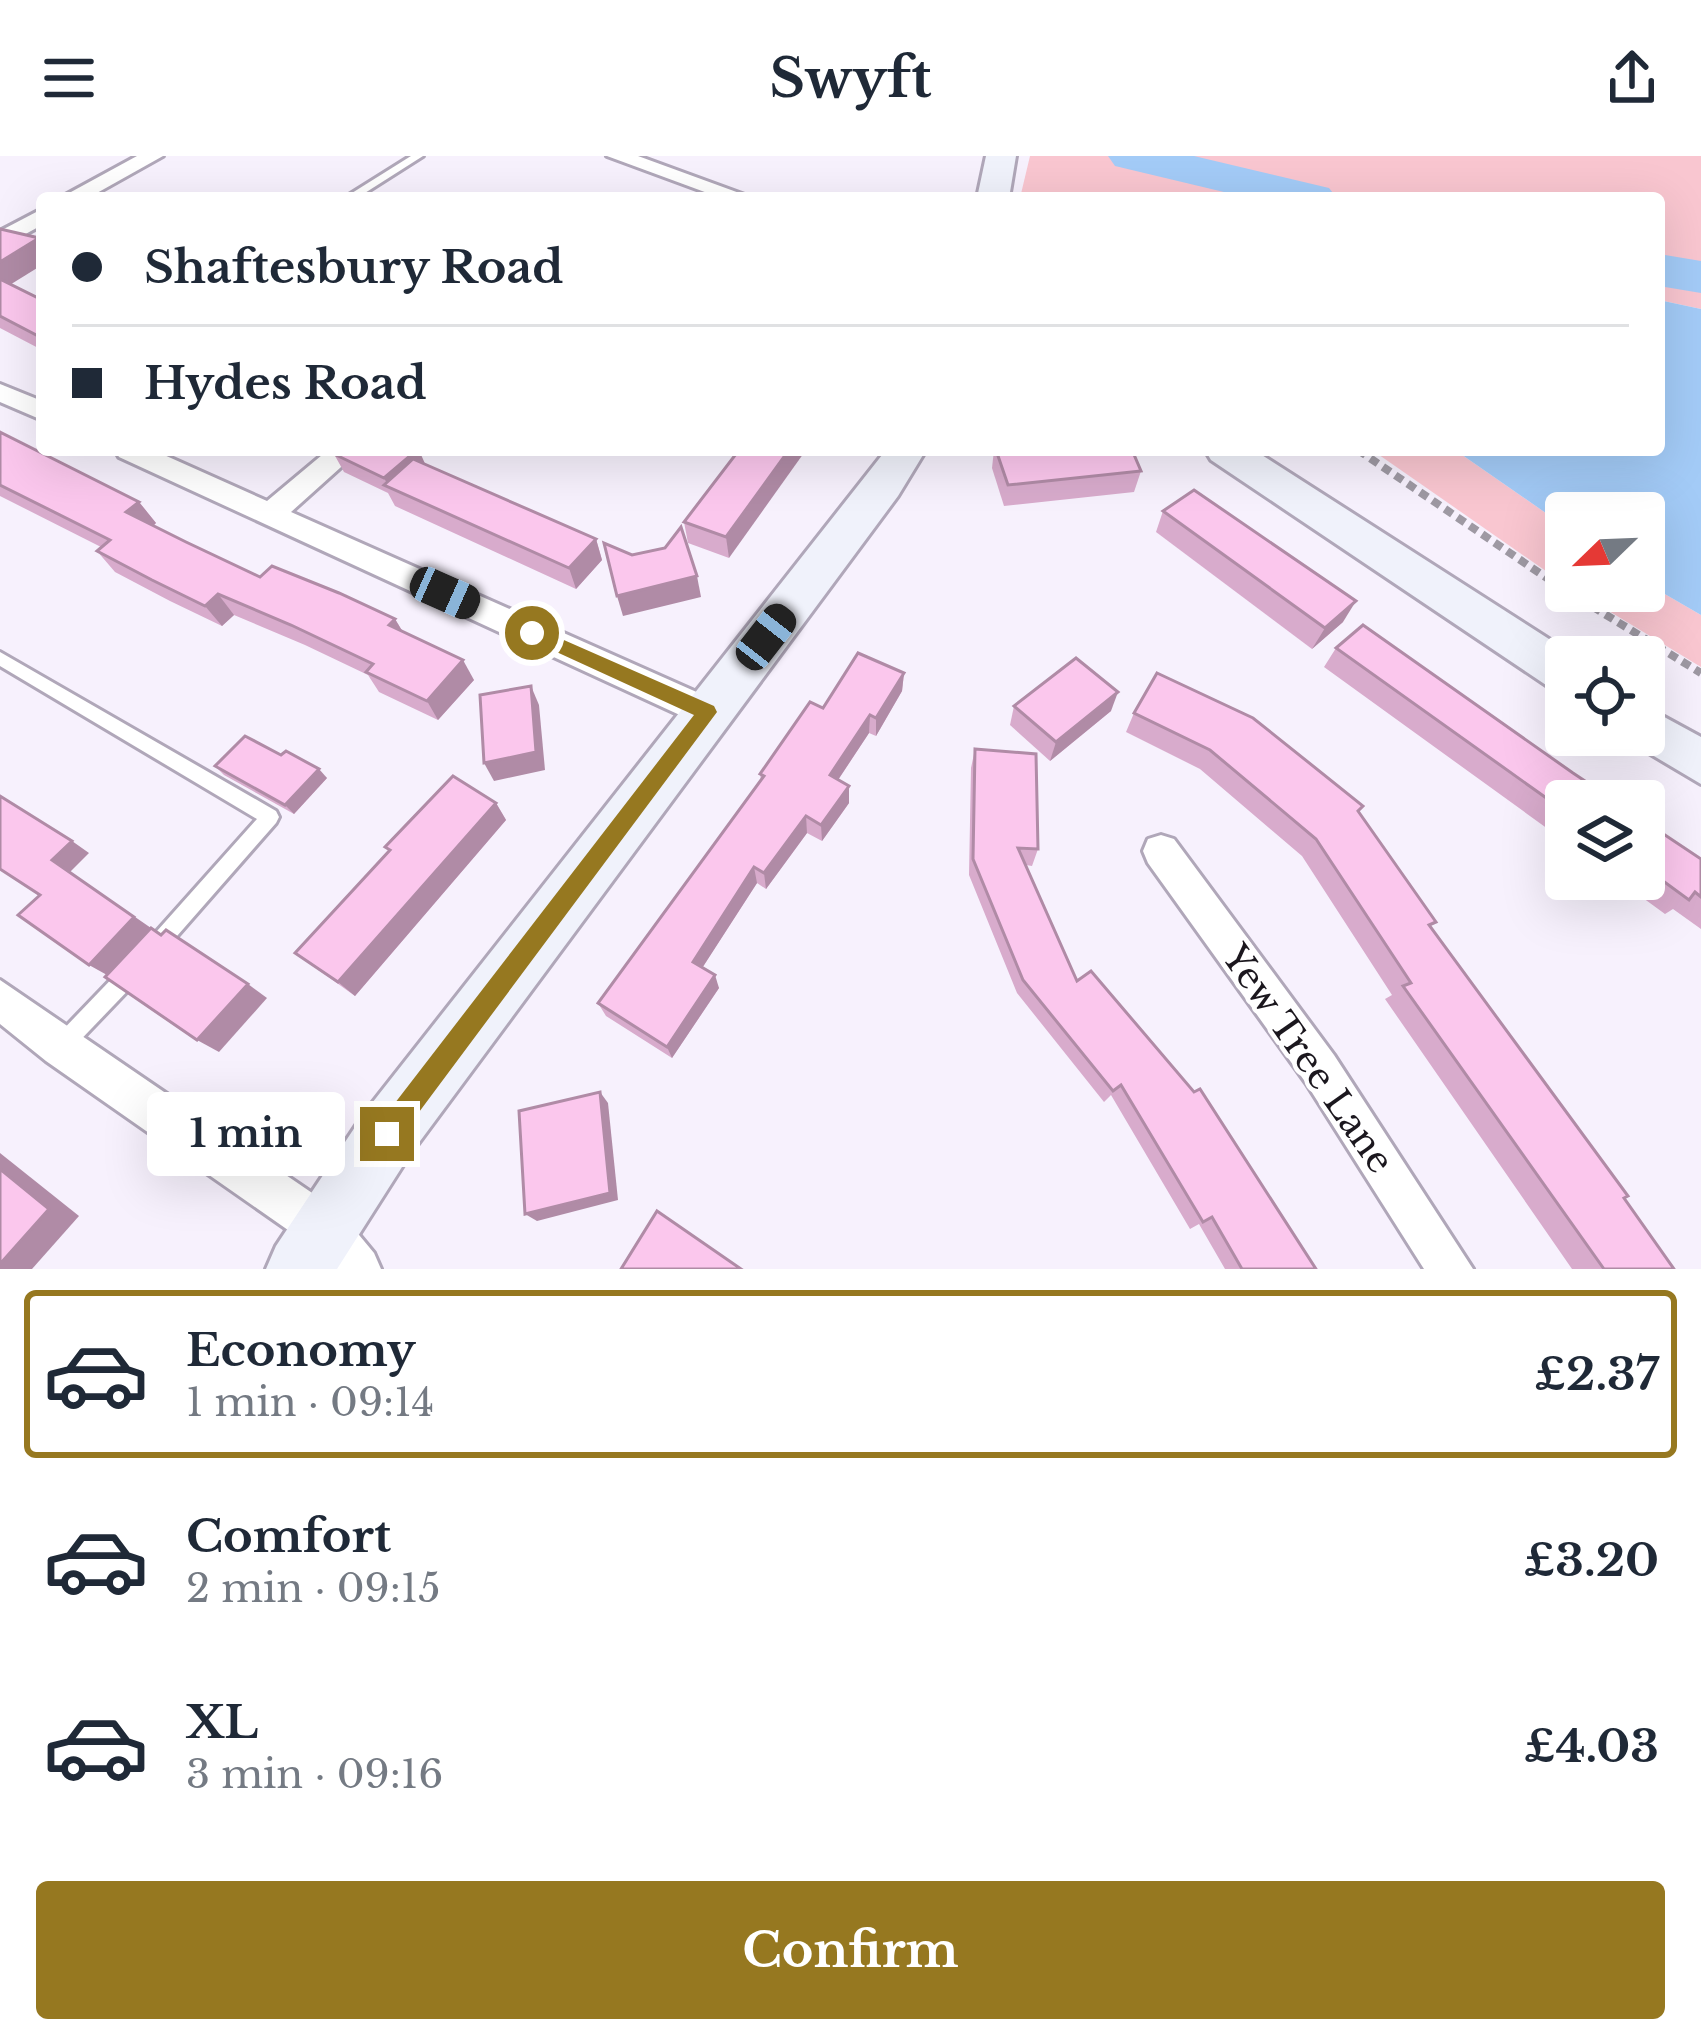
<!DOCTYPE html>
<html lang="en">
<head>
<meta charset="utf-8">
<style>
  body { margin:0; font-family:"Libre Baskerville",serif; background:#f2f2f3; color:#1f2937; height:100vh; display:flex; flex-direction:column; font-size:45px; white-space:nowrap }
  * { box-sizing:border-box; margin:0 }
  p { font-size:39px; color:#747a83 }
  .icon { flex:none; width:66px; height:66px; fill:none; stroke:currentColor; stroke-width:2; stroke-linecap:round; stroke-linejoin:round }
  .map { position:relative; height:1113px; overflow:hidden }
  .side { display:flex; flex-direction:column; background:#fff; flex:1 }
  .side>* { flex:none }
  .hud { position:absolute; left:36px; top:36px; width:1629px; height:264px; border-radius:12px; box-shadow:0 12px 48px #0002; display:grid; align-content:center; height:264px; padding:0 36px; background:#fff }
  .needle { width:78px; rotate:247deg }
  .fabs { position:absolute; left:1545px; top:336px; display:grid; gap:24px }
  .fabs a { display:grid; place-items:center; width:120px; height:120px; border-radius:12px; background:#fff; box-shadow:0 12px 48px #0002; font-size:60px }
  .end { position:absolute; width:54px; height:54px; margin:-27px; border:15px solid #967820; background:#fff; box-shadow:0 0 0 6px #fff }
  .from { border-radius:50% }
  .bubble { position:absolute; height:84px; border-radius:12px; background:#fff; box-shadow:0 12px 48px #0002; font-size:39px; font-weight:800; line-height:84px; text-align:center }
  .car { position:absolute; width:36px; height:72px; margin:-36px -18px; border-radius:15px; box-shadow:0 0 9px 3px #0007; background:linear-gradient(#222 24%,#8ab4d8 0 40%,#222 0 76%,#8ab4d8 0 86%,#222 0) }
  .hud b { display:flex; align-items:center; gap:42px; height:114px; font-size:45px }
  .hud b+b { border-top:3px solid #e0e1e3 }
  .hud i { width:30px; height:30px; background:#1f2937 }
  ul { padding:21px 0 0; list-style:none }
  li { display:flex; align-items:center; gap:36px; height:168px; margin:0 24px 18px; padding:0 12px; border:6px solid transparent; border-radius:12px }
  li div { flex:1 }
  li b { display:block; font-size:45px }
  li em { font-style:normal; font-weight:800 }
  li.current { border-color:#967820 }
  li>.icon { width:108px; height:108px; stroke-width:1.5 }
  .button { display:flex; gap:24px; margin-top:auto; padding:24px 36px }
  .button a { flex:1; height:138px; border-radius:12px; background:#967820; color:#fff; font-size:48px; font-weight:800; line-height:138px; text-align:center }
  header { display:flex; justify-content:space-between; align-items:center; height:156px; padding:0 36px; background:#fff; font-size:54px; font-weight:800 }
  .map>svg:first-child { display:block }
</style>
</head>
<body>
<header><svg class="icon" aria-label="menu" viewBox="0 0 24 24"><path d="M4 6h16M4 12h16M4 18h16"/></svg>Swyft<svg class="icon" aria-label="share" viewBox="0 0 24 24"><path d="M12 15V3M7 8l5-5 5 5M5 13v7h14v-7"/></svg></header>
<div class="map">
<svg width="1701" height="1113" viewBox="0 0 1701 1113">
  <rect width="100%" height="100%" fill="#f7f1fd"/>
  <g fill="#f9c6d0">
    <path d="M1030,0h671v153l-42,-9v-102h-639z"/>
    <path d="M1372,294h83l111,77v58z"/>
    <path d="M1644,426l57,33v52l-125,-76h68z"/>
  </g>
  <path fill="#a3cbf7" d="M1659,144l42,9v306l-57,-33v-69h-78v14l-111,-77h204z"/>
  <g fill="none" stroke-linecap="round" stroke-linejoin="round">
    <g fill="#a3cbf7" fill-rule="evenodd">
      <path d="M1108,0h86l135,32 8,10h-88l-134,-32z"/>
      <path d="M1659,98l42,7v32l-42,-7z"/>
    </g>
    <defs>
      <g id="lane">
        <path d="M411,0h12l-66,42h-13z"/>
        <path d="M0,496l276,159 3,6 -3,6 -113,129 -7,3 -7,-3 -3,-6 3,-6 108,-121 -257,-153z"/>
        <path d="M130,809l7,2 3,7 -3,7 -69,72 -7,3 -7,-3 -3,-7 3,-7 69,-72z"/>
      </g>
      <g id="street">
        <path d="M137,0h26l-75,42h-28z"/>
        <path d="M607,0h31l115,42h-32z"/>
        <path d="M42,53v16l-42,23v-17z"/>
        <path d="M0,228l42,17v19l-42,-18z"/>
        <path d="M115,294h38l114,51 61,-51h32l-69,62 428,190 4,10 -4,10 -12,4 -12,-4 -576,-265z"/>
        <path d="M1161,679l13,4 160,216 139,214h-49l-118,-186 -158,-220 -5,-12 5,-12z"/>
        <path d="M0,824l340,232 34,41 7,16h-52l-21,-25 -262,-183 -46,-37z"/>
      </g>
      <g id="secondary">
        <path d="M986,0h30l-7,42h-32z"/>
        <path d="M886,294h40l-28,46 -489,660 -72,113h-71l10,-23 89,-134z"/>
        <path d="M1205,294h49l323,207h-11v36l-17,-6 -338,-227z"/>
        <path d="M1644,550l57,31v47l-74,-44 -3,-5h20z"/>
      </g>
    </defs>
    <use href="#lane" stroke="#b0a7b9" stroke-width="6"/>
    <use href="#street" stroke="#b0a7b9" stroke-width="6"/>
    <use href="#secondary" stroke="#b0a7b9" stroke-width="6"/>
    <g stroke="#9e99a3" stroke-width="8" stroke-dasharray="9 6" stroke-linecap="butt">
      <path d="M1358,294l208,141"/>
      <path d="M1567,435l134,82"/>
    </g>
    <use href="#lane" fill="#fff" fill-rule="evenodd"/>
    <use href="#street" fill="#fff" fill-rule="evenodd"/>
    <use href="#secondary" fill="#f0f2fb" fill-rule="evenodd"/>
  </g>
  <g fill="#d8abcc">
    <path d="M0,73l11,55 31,16v50l-42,-22z"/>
    <path d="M0,276l139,70 17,21 -3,3 107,51 135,42 8,13 71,48 -36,40 -59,-28 -11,-17 -63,-30 -71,-30 -12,11 -52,-25 -55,-29 -18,-21 4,-4 -101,-51z"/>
    <path d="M739,294l-10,108 -41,-15 -4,-21z"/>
    <path d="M994,294h138l9,21 -7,21 -130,14 -12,-38z"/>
    <path d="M334,298l91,11 171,74 6,21 -26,29 -181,-83 -7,-13 -44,-21z"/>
    <path d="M1163,355l180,111 -31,27 -156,-117z"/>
    <path d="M1336,492l237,125 -7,28v41l-242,-175z"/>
    <path d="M904,517l-2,18 -26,45 -7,-3 -31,47 11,6v17l-27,38 -15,-8 -41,56 -9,-6 -55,85 17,20 -47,70 -66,-42 -8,-13 163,-223 -1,-6 63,-66z"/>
    <path d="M1014,550l97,5 -61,50 -40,-36z"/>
    <path d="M1134,557l224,99 72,115 244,342h-102l-187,-270 7,-4 -90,-139 -102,-87 -74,-37z"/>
    <path d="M975,593l63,100 -6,17 -6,-1 51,116 239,288h-91l-26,-45 -9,5 -79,-134 -7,7 -87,-109 -48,-118 2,-107z"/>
    <path d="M281,599l46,23 -33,36 -70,-39 -9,-9z"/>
    <path d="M496,647l10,17 -151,176 -60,-43 94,-102 -4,-4z"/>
    <path d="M1644,665l57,38v70l-28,-20 -8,5 -48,-35h27z"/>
  </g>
  <g fill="#b08ba6">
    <path d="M39,82l3,4v23l-42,26v-29z"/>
    <path d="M417,294h2l7,16 -37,21 -5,-9z"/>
    <path d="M789,294h17l-77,108 -3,-21z"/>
    <path d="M139,346l17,21 -12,11 -18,-22z"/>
    <path d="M596,383l6,21 -26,29 -7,-21z"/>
    <path d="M697,420l4,21 -78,19 -6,-20z"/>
    <path d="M218,438l16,21 -12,11 -17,-20z"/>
    <path d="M1356,445l-13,21 -31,27 13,-21z"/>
    <path d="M395,463l12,20 -18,-14z"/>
    <path d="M463,504l11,20 -36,40 -11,-19z"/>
    <path d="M904,517l-2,18 -26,45v-18z"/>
    <path d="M531,530l8,19 6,65 -51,11 -10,-18z"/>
    <path d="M1118,536l-7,19 -61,50 6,-19z"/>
    <path d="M870,559l-1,18 -39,59v-17z"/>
    <path d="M319,613l8,9 -33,36 -9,-9z"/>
    <path d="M849,630v17l-27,38 -1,-16z"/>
    <path d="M496,647l10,17 -151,176 -17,-14z"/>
    <path d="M806,660l1,17 -41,56 -2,-16z"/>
    <path d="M72,685l17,12 -19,19 81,56 -44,47 -18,-10 -37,-105z"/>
    <path d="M754,711l3,16 -60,93 -4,-14z"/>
    <path d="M715,819l4,13 -47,70 -5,-11z"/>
    <path d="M248,828l19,14 -48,54 -22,-12z"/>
    <path d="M600,936l8,11 10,97 -81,21 -12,-7z"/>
    <path d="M0,997l79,63 -47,53h-32z"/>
  </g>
  <g fill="#fbc7ed" stroke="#b08ba6" stroke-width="3">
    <path d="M0,73l39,9 -39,24z"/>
    <path d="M0,123l42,21v38l-42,-22z"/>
    <path d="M0,276l139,70 -13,10 60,30 74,35 12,-11 67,27 56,26 -6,6 74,35 -36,41 -61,-29 7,-8 -82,-39 -73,-31 -13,12 -53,-26 -55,-29 13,-11 -110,-55z"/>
    <path d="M339,294h78l-33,28 -50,-24z"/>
    <path d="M739,294h50l-63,87 -42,-15z"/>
    <path d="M996,294h136l9,21 -133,14z"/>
    <path d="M413,303l183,80 -27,29 -185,-83z"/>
    <path d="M1194,334l162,111 -31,27 -162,-117z"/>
    <path d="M681,371l16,49 -80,20 -13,-53 28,12 33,-7z"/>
    <path d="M1363,469l210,148 42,28h-49v11l-230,-164z"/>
    <path d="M858,497l46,20 -28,45 -6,-3 -40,60 19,11 -28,39 -15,-9 -42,57 -10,-6 -61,95 22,13 -48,72 -69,-44 166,-227 -4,-2 50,-72 13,6z"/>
    <path d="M1076,502l42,34 -62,50 -42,-36z"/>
    <path d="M1157,517l96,45 110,88 -5,5 78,111 -7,3 199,271 -4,2 50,71h-70l-201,-283 8,-3 -95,-144 -106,-89 -76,-37z"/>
    <path d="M531,530l5,66 -52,11 -4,-68z"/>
    <path d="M245,580l36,19 5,-4 33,18 -34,36 -70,-39z"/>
    <path d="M975,593l61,5 2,95 -20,-1 59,133 14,-10 103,121 6,-3 116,180h-74l-30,-52 -9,5 -82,-137 -8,6 -90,-111 -50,-121z"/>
    <path d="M453,620l43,27 -158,179 -43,-29 95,-103 -5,-3z"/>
    <path d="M0,640l72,45 -20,19 82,57 -45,48 -71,-50 22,-20 -40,-26z"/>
    <path d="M1644,665l57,38v38l-6,-5 -6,8 -45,-33z"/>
    <path d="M151,772l10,7 5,-5 82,54 -51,56 -92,-63z"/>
    <path d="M600,936l10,101 -85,21 -6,-103z"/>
    <path d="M0,1013l49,40 -49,55z"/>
    <path d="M657,1055l84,58h-120z"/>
  </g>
  <path fill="#967820" d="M532,470l182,80 3,6 -321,431 -9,4 -9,-4 -3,-9 3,-9 316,-410 -168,-77v-10z"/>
  <g text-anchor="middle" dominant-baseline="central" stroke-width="9" stroke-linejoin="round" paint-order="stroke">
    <g font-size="36" fill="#1b171e" stroke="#fff">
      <text transform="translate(1308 903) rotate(55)">Yew Tree Lane</text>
    </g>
  </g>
</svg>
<div class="fabs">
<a><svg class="needle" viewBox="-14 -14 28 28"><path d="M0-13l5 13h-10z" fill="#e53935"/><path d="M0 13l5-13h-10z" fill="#747a83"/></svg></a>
<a><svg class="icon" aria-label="locate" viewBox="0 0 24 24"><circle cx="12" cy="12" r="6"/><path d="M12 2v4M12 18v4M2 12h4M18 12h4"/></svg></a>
<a><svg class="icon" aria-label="layers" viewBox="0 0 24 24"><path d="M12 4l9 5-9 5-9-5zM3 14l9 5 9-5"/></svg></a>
</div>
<i class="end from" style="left:532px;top:477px"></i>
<i class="end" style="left:387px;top:978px"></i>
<div class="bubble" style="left:147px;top:936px;width:198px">1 min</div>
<i class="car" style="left:445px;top:437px;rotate:114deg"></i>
<i class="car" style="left:766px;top:481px;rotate:38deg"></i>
<div class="hud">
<b><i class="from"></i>Shaftesbury Road</b>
<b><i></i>Hydes Road</b>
</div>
</div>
<section class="side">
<ul>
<li class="current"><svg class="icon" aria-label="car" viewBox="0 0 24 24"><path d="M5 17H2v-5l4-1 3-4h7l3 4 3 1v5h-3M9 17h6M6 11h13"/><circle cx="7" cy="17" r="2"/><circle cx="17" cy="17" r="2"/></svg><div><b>Economy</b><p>1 min · 09:14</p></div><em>£2.37</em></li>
<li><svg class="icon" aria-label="car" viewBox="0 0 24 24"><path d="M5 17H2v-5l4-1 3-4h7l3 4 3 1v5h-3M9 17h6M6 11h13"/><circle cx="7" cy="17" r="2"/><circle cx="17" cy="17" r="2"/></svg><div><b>Comfort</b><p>2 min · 09:15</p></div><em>£3.20</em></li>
<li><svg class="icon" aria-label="car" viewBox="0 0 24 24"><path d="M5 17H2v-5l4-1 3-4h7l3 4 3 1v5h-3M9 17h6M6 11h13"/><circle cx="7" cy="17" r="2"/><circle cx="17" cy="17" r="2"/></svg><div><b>XL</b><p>3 min · 09:16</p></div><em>£4.03</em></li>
</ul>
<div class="button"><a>Confirm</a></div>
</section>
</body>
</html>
